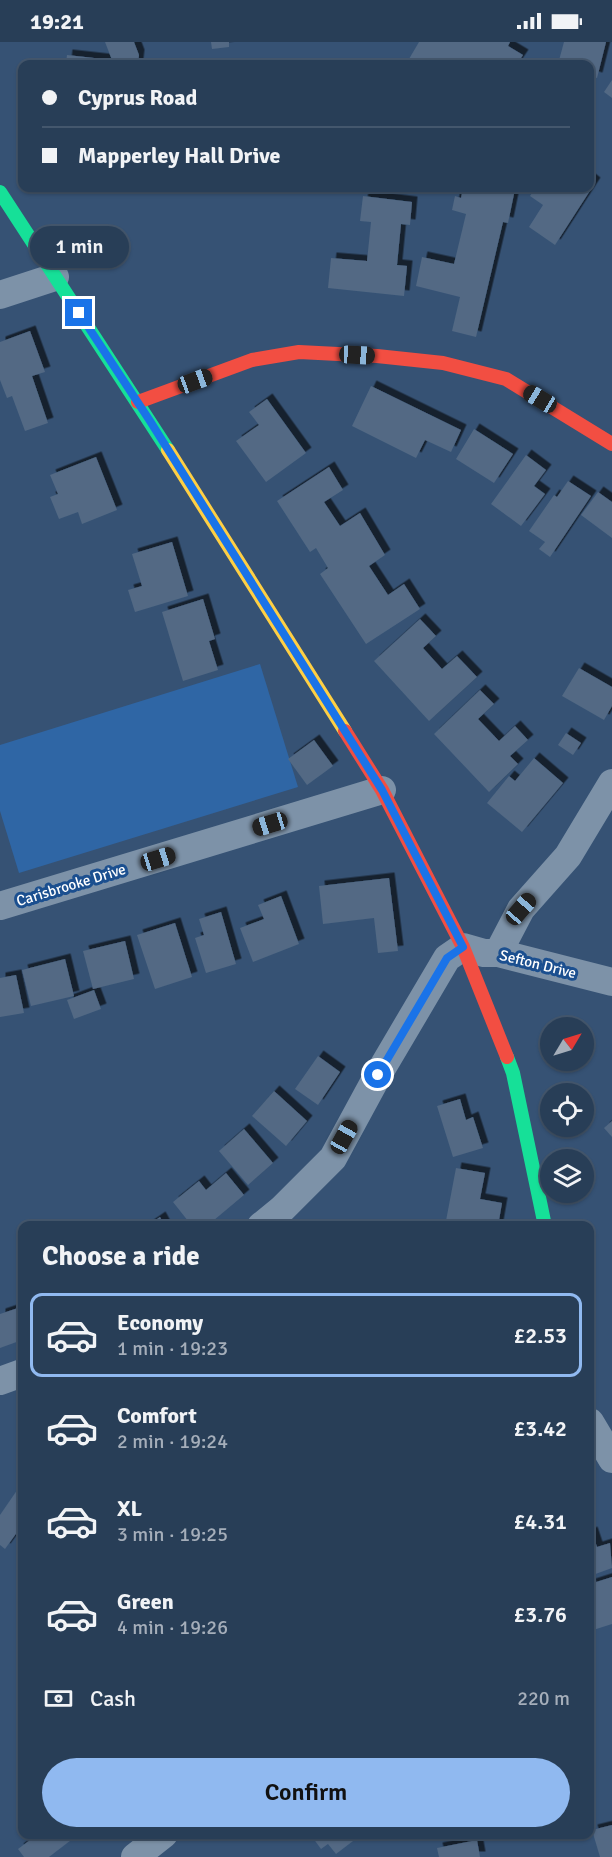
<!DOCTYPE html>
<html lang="en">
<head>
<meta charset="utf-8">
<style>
  body { margin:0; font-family:Signika,sans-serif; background:#30455d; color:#f1f3f6; height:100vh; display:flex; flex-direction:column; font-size:22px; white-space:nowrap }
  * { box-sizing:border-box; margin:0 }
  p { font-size:20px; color:#a5aeba }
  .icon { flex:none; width:33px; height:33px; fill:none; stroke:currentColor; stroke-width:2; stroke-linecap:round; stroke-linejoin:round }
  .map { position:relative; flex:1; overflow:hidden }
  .panel { position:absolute; left:18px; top:1179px; width:576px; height:618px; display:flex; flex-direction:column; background:#283e57; border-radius:12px; box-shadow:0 2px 4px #0004,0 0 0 2px #44576d }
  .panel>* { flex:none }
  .guide { position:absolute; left:18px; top:18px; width:576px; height:132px; border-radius:12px; box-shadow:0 2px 4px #0004,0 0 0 2px #44576d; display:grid; align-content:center; height:132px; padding:0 24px; background:#283e57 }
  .needle { width:39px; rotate:52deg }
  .controls { position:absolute; left:540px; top:975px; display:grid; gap:12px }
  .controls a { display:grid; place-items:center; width:54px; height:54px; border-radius:50%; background:#283e57; box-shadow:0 2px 4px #0004,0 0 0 2px #44576d; font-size:30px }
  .end { position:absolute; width:27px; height:27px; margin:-14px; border:8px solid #1a73e8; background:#fff; box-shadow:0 0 0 3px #fff }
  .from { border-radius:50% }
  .bubble { position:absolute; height:42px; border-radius:21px; background:#283e57; box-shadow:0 2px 4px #0004,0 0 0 2px #44576d; font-size:20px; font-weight:600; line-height:42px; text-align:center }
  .car { position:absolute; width:18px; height:36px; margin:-18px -9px; border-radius:8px; box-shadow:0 0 4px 2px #0007; background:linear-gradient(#222 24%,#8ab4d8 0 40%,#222 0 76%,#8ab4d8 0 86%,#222 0) }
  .guide b { display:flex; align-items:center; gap:21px; height:57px; font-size:22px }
  .guide b+b { border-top:2px solid #44576d }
  .guide i { width:15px; height:15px; background:#f1f3f6 }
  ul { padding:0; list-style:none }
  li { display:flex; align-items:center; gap:18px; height:84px; margin:0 12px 9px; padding:0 12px; border:3px solid transparent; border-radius:12px }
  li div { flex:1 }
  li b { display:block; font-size:22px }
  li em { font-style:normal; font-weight:600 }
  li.current { border-color:#90b9f0 }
  li>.icon { width:54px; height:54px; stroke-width:1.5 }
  h2 { padding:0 24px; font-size:27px; line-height:72px }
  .pay { display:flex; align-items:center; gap:15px; height:66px; padding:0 24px; font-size:22px }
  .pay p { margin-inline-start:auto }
  .action { display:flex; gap:12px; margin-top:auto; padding:12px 24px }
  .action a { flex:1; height:69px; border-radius:36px; background:#90b9f0; color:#111; font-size:24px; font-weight:600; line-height:69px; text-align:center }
  .status { display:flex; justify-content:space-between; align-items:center; height:42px; padding:0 30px; background:#283e57; direction:ltr }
  .status svg { height:16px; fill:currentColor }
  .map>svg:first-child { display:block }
</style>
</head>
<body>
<div class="status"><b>19:21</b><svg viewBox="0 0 49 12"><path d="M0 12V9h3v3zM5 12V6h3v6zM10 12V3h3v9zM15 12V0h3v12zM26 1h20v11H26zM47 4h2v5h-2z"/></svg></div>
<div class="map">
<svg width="612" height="1815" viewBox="0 0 612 1815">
  <defs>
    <filter id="shadow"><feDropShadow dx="5.5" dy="-5.5" stdDeviation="0" flood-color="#0009"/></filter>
  </defs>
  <rect width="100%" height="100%" fill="#365274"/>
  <path fill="#2f66a5" d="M260,622l38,123 -279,86 -19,-62v-66z"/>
  <g fill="#526984" filter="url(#shadow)">
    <path d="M105,0h29l5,13 -1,9h-72l1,-9 45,5z"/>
    <path d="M211,0h18v5l-17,2z"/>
    <path d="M419,0h91l-2,4 15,9 -6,9 -20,-1 -1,1h-78l-9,-5z"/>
    <path d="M564,0h42l-9,36 -7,-2v-12h-32z"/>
    <path d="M612,38v18l-8,-6z"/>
    <path d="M590,137l5,4 -40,62 -26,-18 14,-22 -13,-9 5,-8h55z"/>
    <path d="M463,146h22l29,6 -6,29 -5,-1 -27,115 -24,-6 8,-34 -44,-11 6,-29 32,7 12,-50 -14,-4 3,-14 6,2z"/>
    <path d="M363,154l49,6 -2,23 -9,-1 -4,41 10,1 -3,30 -76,-8 3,-30 36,3 4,-39 -11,-1z"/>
    <path d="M30,289l15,41 -13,4 16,47 -23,8 -13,-35 -5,2 -7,-18v-38z"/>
    <path d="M371,344l90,44 -10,22 -26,-12 -9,18 -64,-32z"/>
    <path d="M267,357l39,54 -40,29 -30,-41 23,-16 -10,-13z"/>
    <path d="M474,387l39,25 -19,29 -38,-24z"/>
    <path d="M526,413l20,15 -12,16 11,8 -24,32 -30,-22z"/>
    <path d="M96,415l21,53 -35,14 -4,-12 -19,7 -9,-22 8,-3 -8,-19z"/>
    <path d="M329,425l14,23 -19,12 16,24 20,-13 25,42 -16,11 19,29 16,-11 16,25 -54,35 -46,-70 8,-6 -12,-20 -6,4 -33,-51z"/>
    <path d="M568,439l23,15 -41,61 -11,-8 6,-7 -16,-11 25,-36 3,2z"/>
    <path d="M598,450l14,10v36l-31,-23z"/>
    <path d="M172,500l16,54 -53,16 -7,-22 14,-4 -10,-32z"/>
    <path d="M203,557l12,40 -6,2 9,29 -35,11 -21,-69z"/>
    <path d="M420,577l16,17 -13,12 19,21 15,-13 20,21 -48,44 -55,-60z"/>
    <path d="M579,626l33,19v19l-8,14 -42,-24z"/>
    <path d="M480,648l14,14 -16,15 21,22 16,-15 13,14 -18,16 8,8 -29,28 -55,-58z"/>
    <path d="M566,691l15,10 -8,12 -15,-10z"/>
    <path d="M314,698l19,26 -26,19 -19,-26z"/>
    <path d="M534,716l29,25 -41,49 -35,-29 22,-27 6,5z"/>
    <path d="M389,836l9,73 -20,2 -4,-35 -51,6 -4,-38z"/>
    <path d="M281,854l18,48 -46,18 -13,-34 24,-9 -6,-14z"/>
    <path d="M221,870l15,52 -30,9 -11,-35 9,-3 -5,-16z"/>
    <path d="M175,881l17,54 -37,12 -18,-54z"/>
    <path d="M125,899l9,38 -41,10 -10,-38z"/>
    <path d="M65,917l9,37 -43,10 -9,-36z"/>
    <path d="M16,933l8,38 -24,4v-39z"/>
    <path d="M94,948l7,19 -27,10 -7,-19z"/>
    <path d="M318,1014l22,16 -22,33 -23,-16z"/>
    <path d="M274,1049l33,30 -21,25 -34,-30z"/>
    <path d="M460,1057l6,21 7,-3 10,31 -30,9 -16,-51z"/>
    <path d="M612,1079v16l-8,-9z"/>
    <path d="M244,1087l29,34 -25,22 -29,-34z"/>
    <path d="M456,1126l29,5 -5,26 22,4 -4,23h-53z"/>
    <path d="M226,1131l18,22 -37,31h-15l-19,-24 26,-21 7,9z"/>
    <path d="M160,1175l5,9h-18z"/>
    <path d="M21,1265l1,33 -22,8v-34z"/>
    <path d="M22,1441v51l-4,-3 -13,18 -5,-4v-30z"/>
    <path d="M592,1490l5,15 13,-4 2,25 -22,8v-43z"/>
    <path d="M612,1535v47l-22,7v-32l3,-1 -3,-14z"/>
    <path d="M612,1783v32h-12l-8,-27z"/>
    <path d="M38,1792h41l-30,23h-25l-6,-8z"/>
    <path d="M310,1792h45l2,4 -21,16 -8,-10 -7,5z"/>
    <path d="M477,1798l3,17h-41l-2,-9z"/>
  </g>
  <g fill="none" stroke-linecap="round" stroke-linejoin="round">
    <g stroke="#7d92a8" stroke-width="28">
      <path d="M0,253l55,-18"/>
      <path d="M0,864l382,-116"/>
      <path d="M498,911l23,-44 47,-53 44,-73"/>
      <path d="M261,1184l21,-17 51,-51 45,-83 69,-117 16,-11 21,6h14l114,29"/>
      <path d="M0,1339l22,-8"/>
      <path d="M590,1380l22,37"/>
      <path d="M135,1815l29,-23"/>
    </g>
    <g stroke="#16e098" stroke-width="14">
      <path d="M0,150l168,258"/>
      <path d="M507,1015l6,16 32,153"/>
    </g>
    <path stroke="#ffcf43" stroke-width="14" d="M168,408l177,281"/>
    <g stroke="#f24e42" stroke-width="14">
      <path d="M138,360l114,-42 47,-8 78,4 66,7 63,16 106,65"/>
      <path d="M345,689l37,59 81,157 44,110"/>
    </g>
  </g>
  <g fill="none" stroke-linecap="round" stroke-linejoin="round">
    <path stroke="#1a73e8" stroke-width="8" d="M79,271l71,108 232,369 81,157 -16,11 -69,117"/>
  </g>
  <g text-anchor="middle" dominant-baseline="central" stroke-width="6" stroke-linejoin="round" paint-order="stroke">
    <g font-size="15" fill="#fff" stroke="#1b4f8f">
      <text transform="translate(71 843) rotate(-17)">Carisbrooke Drive</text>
      <text transform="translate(538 922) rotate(14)">Sefton Drive</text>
    </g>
  </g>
</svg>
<div class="controls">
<a><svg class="needle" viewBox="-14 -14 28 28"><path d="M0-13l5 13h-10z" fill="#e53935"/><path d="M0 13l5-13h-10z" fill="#a5aeba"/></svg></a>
<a><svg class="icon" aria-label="locate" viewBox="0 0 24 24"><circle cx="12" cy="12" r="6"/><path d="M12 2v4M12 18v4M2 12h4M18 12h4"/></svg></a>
<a><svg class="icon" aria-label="layers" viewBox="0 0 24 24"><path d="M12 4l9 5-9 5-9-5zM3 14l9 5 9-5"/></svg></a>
</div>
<i class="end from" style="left:378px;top:1033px"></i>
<i class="end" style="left:79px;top:271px"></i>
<div class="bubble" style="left:30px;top:184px;width:99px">1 min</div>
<i class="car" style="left:357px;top:313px;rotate:93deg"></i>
<i class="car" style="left:195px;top:339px;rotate:70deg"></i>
<i class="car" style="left:540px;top:357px;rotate:301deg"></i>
<i class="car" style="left:270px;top:782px;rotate:253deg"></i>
<i class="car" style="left:158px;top:817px;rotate:73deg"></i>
<i class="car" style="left:521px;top:867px;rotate:41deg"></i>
<i class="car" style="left:344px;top:1095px;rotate:29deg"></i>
<div class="guide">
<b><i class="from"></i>Cyprus Road</b>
<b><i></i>Mapperley Hall Drive</b>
</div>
<section class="panel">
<h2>Choose a ride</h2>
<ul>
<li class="current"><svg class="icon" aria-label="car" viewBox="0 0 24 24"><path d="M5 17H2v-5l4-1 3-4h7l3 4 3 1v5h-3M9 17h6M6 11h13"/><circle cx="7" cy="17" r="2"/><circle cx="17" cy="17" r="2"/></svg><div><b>Economy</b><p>1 min · 19:23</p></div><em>£2.53</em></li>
<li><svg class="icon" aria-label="car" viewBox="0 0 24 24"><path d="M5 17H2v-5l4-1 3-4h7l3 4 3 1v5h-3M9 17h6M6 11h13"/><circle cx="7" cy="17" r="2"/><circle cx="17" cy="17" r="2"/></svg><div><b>Comfort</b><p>2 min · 19:24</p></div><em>£3.42</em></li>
<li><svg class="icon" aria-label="car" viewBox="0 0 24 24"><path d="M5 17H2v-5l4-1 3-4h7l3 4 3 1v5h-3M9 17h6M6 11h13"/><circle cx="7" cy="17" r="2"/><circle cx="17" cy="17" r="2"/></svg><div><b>XL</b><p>3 min · 19:25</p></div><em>£4.31</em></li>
<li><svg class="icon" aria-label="car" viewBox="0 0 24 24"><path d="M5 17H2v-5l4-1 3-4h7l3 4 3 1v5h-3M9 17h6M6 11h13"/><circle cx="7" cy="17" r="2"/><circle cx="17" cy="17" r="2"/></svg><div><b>Green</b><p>4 min · 19:26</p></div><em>£3.76</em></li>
</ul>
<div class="pay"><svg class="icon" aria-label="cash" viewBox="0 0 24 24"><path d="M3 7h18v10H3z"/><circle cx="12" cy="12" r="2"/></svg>Cash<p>220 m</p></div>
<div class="action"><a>Confirm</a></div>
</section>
</div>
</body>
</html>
